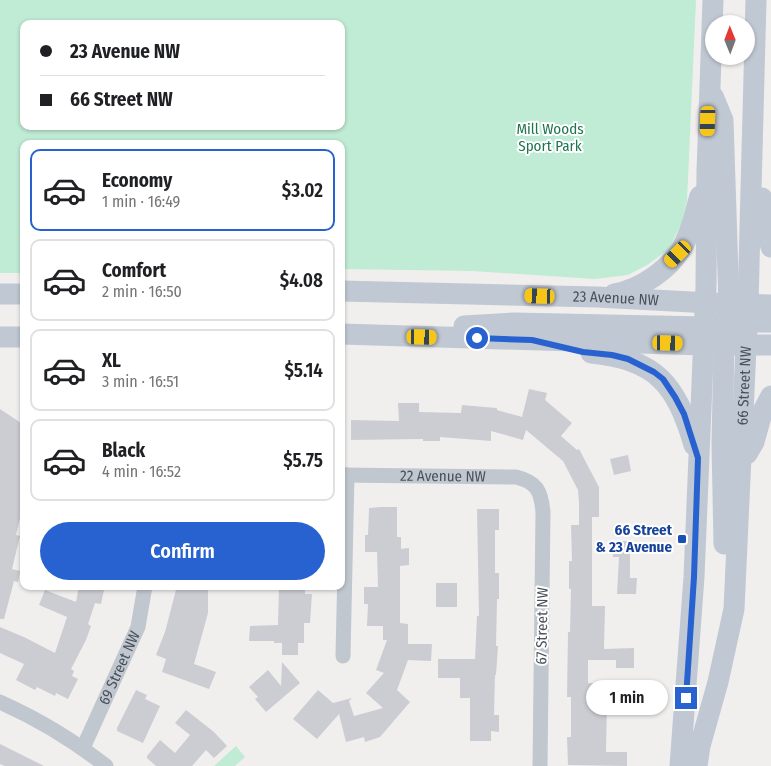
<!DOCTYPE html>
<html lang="en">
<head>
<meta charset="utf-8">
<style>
  body { margin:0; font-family:"Fira Sans Condensed",sans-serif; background:#f2f2f2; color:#202124; height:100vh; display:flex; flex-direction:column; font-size:19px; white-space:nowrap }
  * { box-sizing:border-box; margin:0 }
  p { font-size:16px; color:#757577 }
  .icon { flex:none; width:28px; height:28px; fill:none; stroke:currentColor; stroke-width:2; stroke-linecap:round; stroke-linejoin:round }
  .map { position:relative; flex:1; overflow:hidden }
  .side { position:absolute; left:20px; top:140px; width:325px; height:450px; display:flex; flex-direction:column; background:#fff; border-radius:10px; box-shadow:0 1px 4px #0004 }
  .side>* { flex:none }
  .guide { position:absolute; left:20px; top:20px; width:325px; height:110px; border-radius:10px; box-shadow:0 1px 4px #0004; display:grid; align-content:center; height:110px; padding:0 20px; background:#fff }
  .needle { width:32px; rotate:359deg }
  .controls { position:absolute; left:705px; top:15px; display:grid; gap:10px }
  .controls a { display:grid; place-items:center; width:50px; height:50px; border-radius:50%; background:#fff; box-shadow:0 1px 4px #0004; font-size:25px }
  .end { position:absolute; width:22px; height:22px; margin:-11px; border:6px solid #2862d0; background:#fff; box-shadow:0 0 0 2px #fff }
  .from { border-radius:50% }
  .bubble { position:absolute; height:35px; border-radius:18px; background:#fff; box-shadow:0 1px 4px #0004; font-size:16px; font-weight:600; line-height:35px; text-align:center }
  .car { position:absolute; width:15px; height:30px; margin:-15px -8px; border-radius:6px; box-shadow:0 0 4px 1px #0007; background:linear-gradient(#f5c518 24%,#345 0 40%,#f5c518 0 76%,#345 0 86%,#f5c518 0) }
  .guide b { display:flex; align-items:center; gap:18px; height:48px; font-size:19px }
  .guide b+b { border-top:1px solid #e0e0e0 }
  .guide i { width:12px; height:12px; background:#202124 }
  ul { padding:9px 0 0; list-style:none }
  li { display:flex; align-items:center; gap:15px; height:82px; margin:0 10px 8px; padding:0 10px; border:2px solid #e0e0e0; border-radius:10px }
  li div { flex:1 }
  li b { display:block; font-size:19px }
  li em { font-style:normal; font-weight:600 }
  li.on { border-color:#2862d0 }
  li>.icon { width:45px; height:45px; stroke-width:1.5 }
  .primary-button { display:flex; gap:10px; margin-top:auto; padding:10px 20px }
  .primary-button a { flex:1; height:58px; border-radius:30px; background:#2862d0; color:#fff; font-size:20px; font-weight:600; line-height:58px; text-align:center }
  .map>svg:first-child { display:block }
</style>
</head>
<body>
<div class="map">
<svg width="771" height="766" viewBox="0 0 771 766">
  <rect width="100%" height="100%" fill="#f1eeee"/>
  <g fill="#c0ebd4" fill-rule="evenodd">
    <path d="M0,0h696l-9,201 -5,21 -13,27 -22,16 -19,10 -33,4 -123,-8 -131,-2v-125h-317v129h-24zM24,24h317v102h-317z"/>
    <path d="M236,746l9,11 -10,9h-21z"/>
  </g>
  <g fill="#cccdd2">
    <path d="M529,389l18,4 -2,7 27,23 -11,13 16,14 2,-1 20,38v30h-7v89h13l-1,43 30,-1v20h-18v-8h-28v23l30,1 -1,19 -10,-1 -1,50h21v14l-59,-1 -1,-28h4v-40h-4l1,-65h2l1,-43h-2v-28h3l-1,-36h8v-22l-1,-13 -15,-29 -37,-31 -3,10 -32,-9v10l-51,-4v4h-17v-2l-72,1v-20l48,1 -1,-18h21v9l42,1 1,-8 35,3v2l25,7z"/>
    <path d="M0,409l24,16v77l-8,33 4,1 -8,33 8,2 -2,11 -4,-1 -10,38h-4z"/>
    <path d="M628,455l3,16 -17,4 -4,-16z"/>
    <path d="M381,507h16v30h4v12l8,-1v17l-9,1v57l8,1v20h24l-1,17 -23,-1 -11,30 13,12 -30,35 -15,5 -1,-5 -18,5 -7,-28 -22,25 -24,-20 25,-29 15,13 19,-5 -3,3 5,15 29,-8 -17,-15 18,-20 -8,-3 11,-30h-4v-14h-16l1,-22h-4v-17h14l-1,-35h-12v-17h3l1,-27z"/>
    <path d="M477,509h22v21h-4v43h4v26h-2l-1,47h2l-2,29h-1l-1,40h5v17l-8,-1v10h-21v-43h-10v-20h-22v-19h37l2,-43h2z"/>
    <path d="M613,541h17v37h7l-1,16h-19l2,-37h-6z"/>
    <rect x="436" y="583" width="21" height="24"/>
    <path d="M79,586h24l-1,3 2,1 -3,14 -6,-1 -7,21 3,2 -5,14 -15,29 3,2 -2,5 6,3 -10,20 -12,-6 -1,3 -18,-9 -2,3 -19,-10 8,-16 -24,-11v-26l26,11 29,15 12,-36 -28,-12 6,-15 31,12z"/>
    <path d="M177,586h31v27l-14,51 22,8 -7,17 -47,-17 4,-13 -10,-4 9,-23z"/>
    <path d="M279,586h26v8h7l-2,29h-6v20h-6v12h-16v-12h-8v-2h-25l1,-15 28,-1z"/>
    <path d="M282,662l18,21 -34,29 -11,-13 3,-2 -9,-10 19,-17 13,16z"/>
    <path d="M136,690l11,5 -2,4 15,7 -17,37 -26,-12v-3z"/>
    <path d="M186,710l28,22 13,14 -13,12 -8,-8 -14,16h-36l-9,-8v-2l13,-16 15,13 15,-18 -15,-12z"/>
    <path d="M0,744l44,22h-39l-5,-2z"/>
  </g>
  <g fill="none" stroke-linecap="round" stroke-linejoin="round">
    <g stroke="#c0c7cf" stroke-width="15">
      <path id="s1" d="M341,475l175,2c21,5 25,14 27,35l-3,254"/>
      <path d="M343,656l4,-181"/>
      <path d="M0,702c38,17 73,38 106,64"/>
      <path id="s2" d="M83,748l55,-121 7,-41"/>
    </g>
    <g stroke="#c0c8d3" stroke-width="21">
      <path d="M713,96l10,24 6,184 3,14"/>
      <path d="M762,198l2,24 7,25"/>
      <path id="s3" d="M341,291l256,6 132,7 42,1"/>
      <path d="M0,294h24"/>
      <path d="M614,294c27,-5 57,-25 70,-50 8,-15 11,-32 16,-48"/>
      <path d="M464,326l50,-3 190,4c19,-2 32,-8 44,-23"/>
      <path d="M735,328l13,-6h23"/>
      <path d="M721,332l3,12 -2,100 2,100"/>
      <path d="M341,334l363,11h67"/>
      <path d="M0,337h24"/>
      <path d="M591,353c65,6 85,31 103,92"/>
      <path d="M747,454l7,-12 8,-29 9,-17"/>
      <path d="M680,766l14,-189 12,-290 1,-115 6,-172"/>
      <path id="s4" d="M697,766l3,-20 18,-64 16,-73 14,-305 8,-304"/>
    </g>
  </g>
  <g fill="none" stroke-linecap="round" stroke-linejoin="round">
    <path stroke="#2862d0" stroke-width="6" d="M477,338l55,2 51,12 29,3 16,4 26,13 9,7 12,18 9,17 14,44 -4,119 -8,121"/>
  </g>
  <rect fill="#1a4fb4" stroke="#fff" stroke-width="2" x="677" y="534" width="10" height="10" rx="2.5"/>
  <g text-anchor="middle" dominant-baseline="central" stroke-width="4" stroke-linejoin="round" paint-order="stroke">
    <g font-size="15" fill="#1f7552" stroke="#fff">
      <text x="550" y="129">Mill Woods<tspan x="550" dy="17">Sport Park</tspan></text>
    </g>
    <g font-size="15" fill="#48505a" stroke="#fff">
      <text stroke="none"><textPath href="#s3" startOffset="275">23 Avenue NW</textPath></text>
      <text stroke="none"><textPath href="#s4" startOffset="385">66 Street NW</textPath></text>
      <text stroke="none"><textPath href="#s1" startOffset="102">22 Avenue NW</textPath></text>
      <text transform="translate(542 626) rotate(-89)">67 Street NW</text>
      <text stroke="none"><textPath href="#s2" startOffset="88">69 Street NW</textPath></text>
    </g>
    <g font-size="15" font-weight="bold" fill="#164399" stroke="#fff" text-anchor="end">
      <text x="672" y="530">66 Street<tspan x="672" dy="17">&amp; 23 Avenue</tspan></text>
    </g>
  </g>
</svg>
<div class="controls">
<a><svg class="needle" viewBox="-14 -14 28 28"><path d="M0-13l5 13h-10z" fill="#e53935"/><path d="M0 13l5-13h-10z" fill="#757577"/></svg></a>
</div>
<i class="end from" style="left:477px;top:338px"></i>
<i class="end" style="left:686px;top:698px"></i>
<div class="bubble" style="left:586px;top:680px;width:82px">1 min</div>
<i class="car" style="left:708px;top:121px;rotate:182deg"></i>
<i class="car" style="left:678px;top:254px;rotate:225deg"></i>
<i class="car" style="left:540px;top:296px;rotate:272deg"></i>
<i class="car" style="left:422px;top:337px;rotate:91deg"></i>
<i class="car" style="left:668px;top:343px;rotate:91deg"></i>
<div class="guide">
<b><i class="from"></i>23 Avenue NW</b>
<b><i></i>66 Street NW</b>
</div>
<section class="side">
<ul>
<li class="on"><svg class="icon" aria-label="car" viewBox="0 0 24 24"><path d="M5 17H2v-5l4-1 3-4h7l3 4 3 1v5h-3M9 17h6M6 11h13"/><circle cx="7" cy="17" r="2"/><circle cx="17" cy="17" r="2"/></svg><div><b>Economy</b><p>1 min · 16:49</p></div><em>$3.02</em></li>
<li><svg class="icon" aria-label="car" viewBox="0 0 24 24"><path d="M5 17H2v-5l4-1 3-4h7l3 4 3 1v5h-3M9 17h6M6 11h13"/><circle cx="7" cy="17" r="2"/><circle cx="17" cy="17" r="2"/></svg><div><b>Comfort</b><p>2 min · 16:50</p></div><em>$4.08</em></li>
<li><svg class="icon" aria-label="car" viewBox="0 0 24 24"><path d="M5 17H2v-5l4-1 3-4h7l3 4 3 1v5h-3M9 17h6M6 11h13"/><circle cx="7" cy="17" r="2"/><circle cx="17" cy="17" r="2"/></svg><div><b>XL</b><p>3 min · 16:51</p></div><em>$5.14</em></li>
<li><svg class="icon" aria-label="car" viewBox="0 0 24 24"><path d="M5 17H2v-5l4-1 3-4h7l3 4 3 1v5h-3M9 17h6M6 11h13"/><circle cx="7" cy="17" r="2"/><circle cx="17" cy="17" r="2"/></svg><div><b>Black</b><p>4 min · 16:52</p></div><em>$5.75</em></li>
</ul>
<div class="primary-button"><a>Confirm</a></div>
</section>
</div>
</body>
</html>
